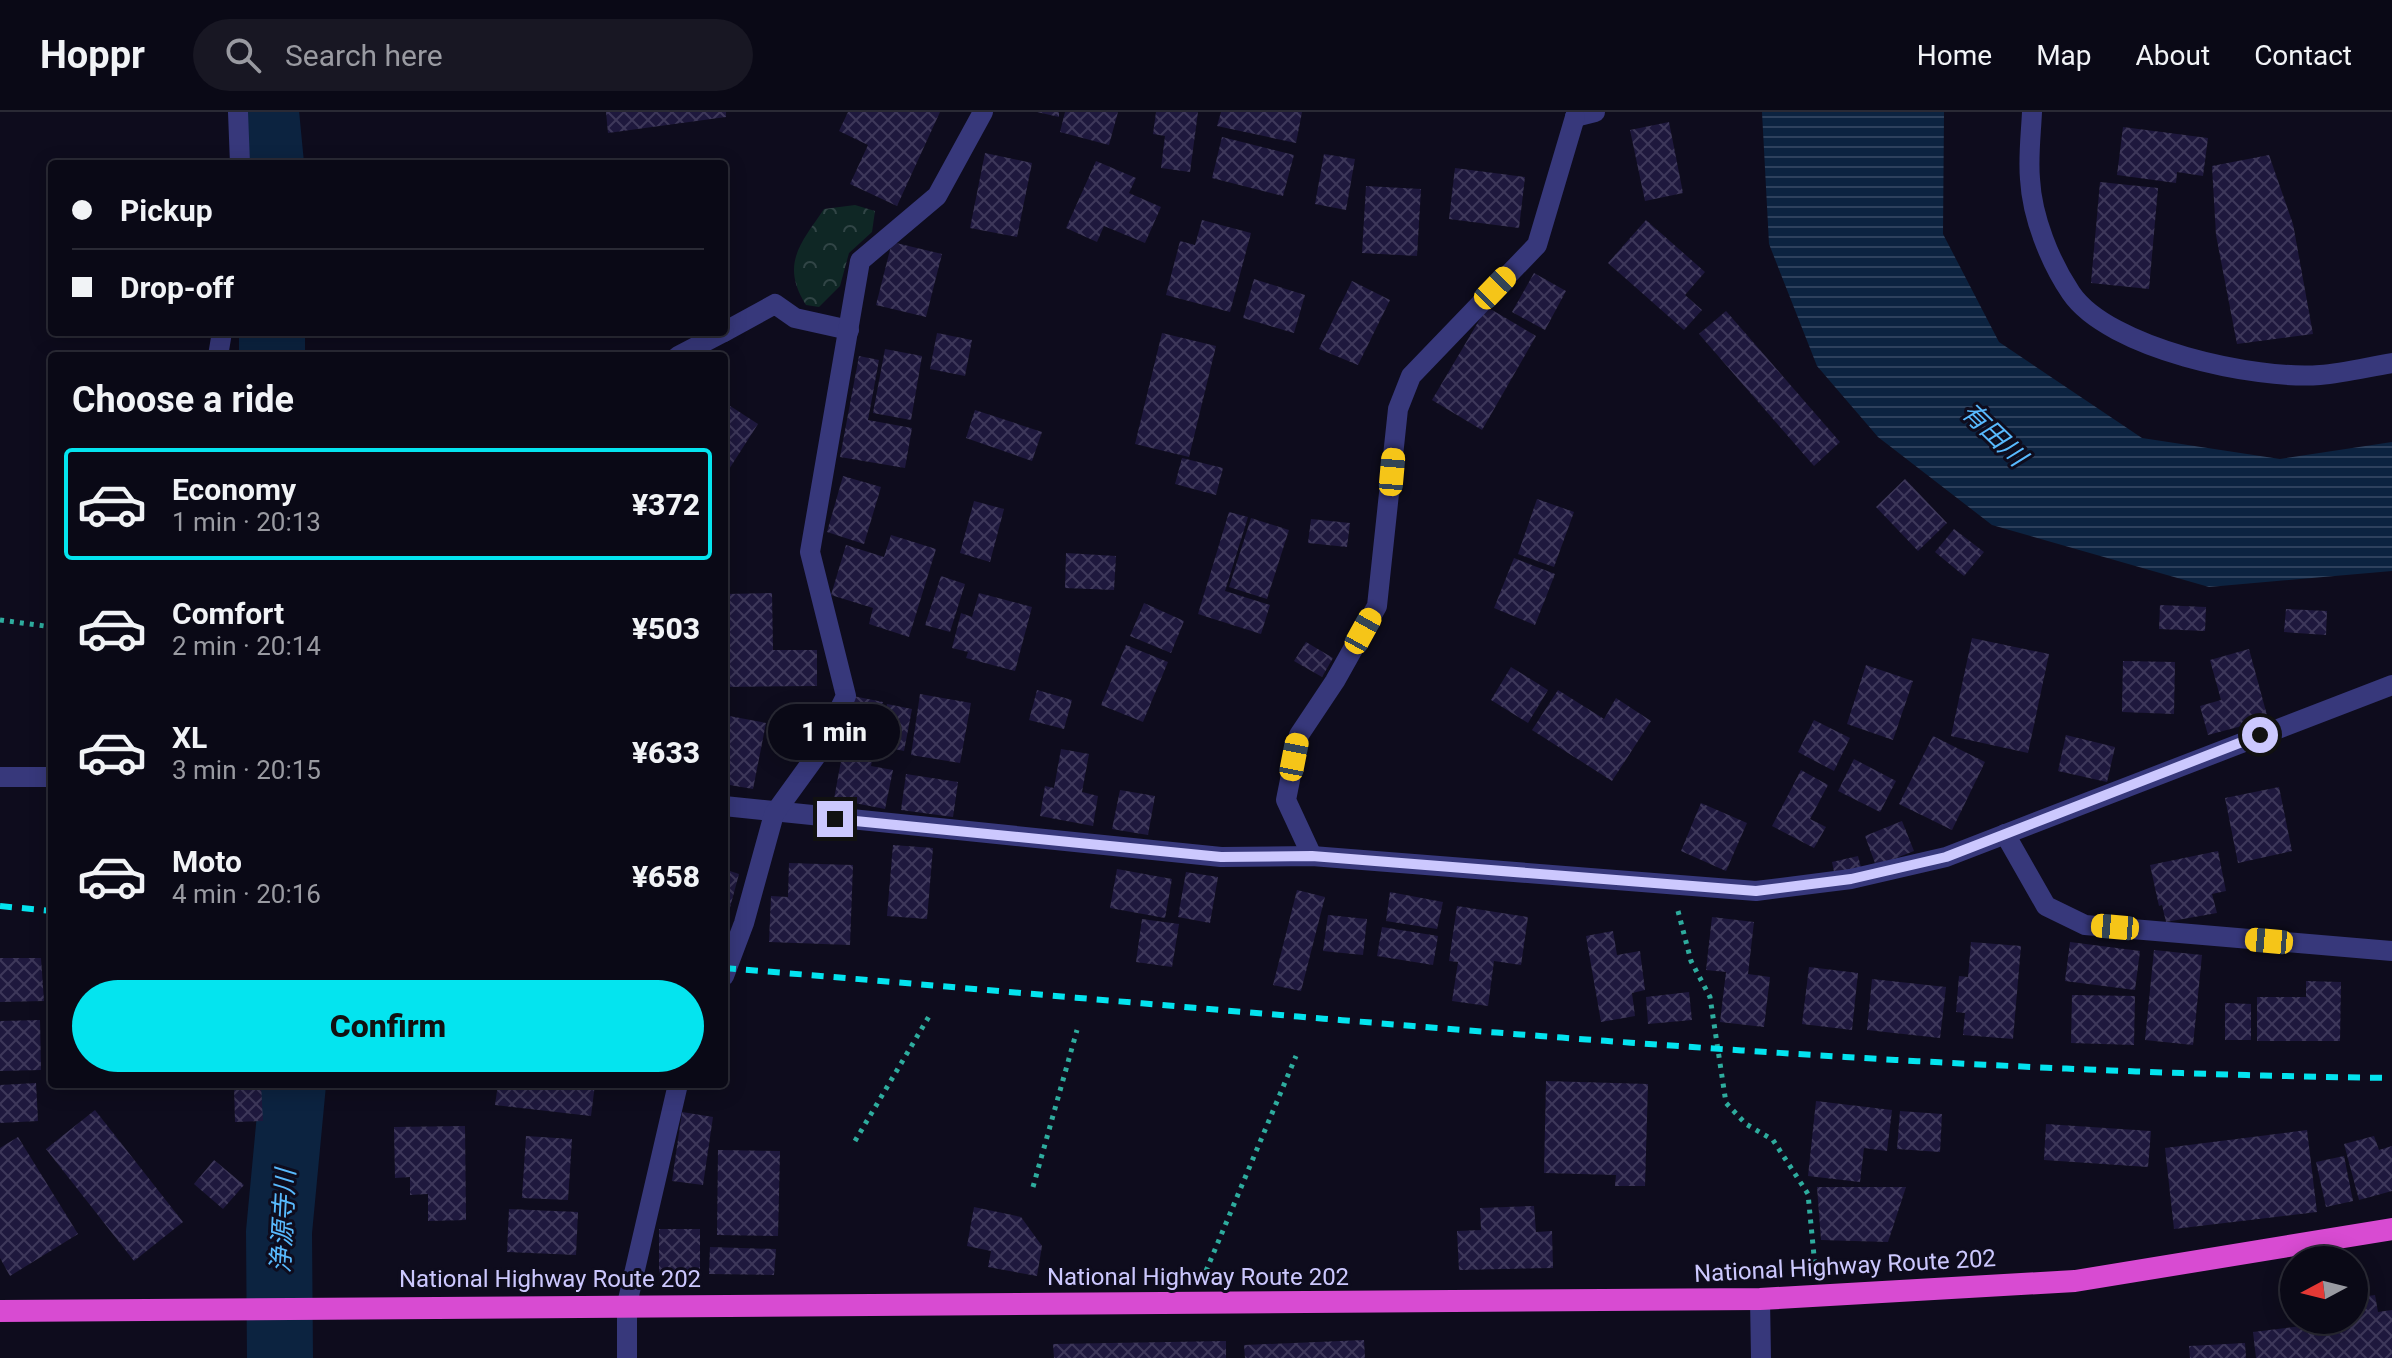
<!DOCTYPE html>
<html lang="en">
<head>
<meta charset="utf-8">
<style>
  body { margin:0; font-family:Roboto,"Noto Sans JP",sans-serif; background:#181723; color:#f1f3f6; height:100vh; display:flex; flex-direction:column; font-size:30px; white-space:nowrap }
  * { box-sizing:border-box; margin:0 }
  p { font-size:26px; color:#999aa1 }
  .icon { flex:none; width:44px; height:44px; fill:none; stroke:currentColor; stroke-width:2; stroke-linecap:round; stroke-linejoin:round }
  .map { position:relative; flex:1; overflow:hidden }
  .sheet { position:absolute; left:48px; top:240px; width:680px; height:736px; display:flex; flex-direction:column; background:#0a0916; border-radius:8px; box-shadow:0 4px 20px #0003,0 0 0 2px #2a2a35 }
  .sheet>* { flex:none }
  .top-card { position:absolute; left:48px; top:48px; width:680px; height:176px; border-radius:8px; box-shadow:0 4px 20px #0003,0 0 0 2px #2a2a35; display:grid; align-content:center; height:176px; padding:0 24px; background:#0a0916 }
  .needle { width:52px; rotate:263deg }
  .buttons { position:absolute; left:2280px; top:1134px; display:grid; gap:16px }
  .buttons a { display:grid; place-items:center; width:88px; height:88px; border-radius:50%; background:#0a0916; box-shadow:0 4px 20px #0003,0 0 0 2px #2a2a35; font-size:40px }
  .end { position:absolute; width:36px; height:36px; margin:-18px; border:10px solid #ccc8fe; background:#111; box-shadow:0 0 0 4px #111 }
  .from { border-radius:50% }
  .bubble { position:absolute; height:56px; border-radius:28px; background:#0a0916; box-shadow:0 4px 20px #0003,0 0 0 2px #2a2a35; font-size:26px; font-weight:800; line-height:56px; text-align:center }
  .car { position:absolute; width:24px; height:48px; margin:-24px -12px; border-radius:10px; box-shadow:0 0 6px 2px #0007; background:linear-gradient(#f5c518 24%,#345 0 40%,#f5c518 0 76%,#345 0 86%,#f5c518 0) }
  .top-card b { display:flex; align-items:center; gap:28px; height:76px; font-size:30px }
  .top-card b+b { border-top:2px solid #2a2a35 }
  .top-card i { width:20px; height:20px; background:#f1f3f6 }
  ul { padding:0; list-style:none }
  li { display:flex; align-items:center; gap:24px; height:112px; margin:0 16px 12px; padding:0 8px; border:4px solid transparent; border-radius:8px }
  li div { flex:1 }
  li b { display:block; font-size:30px }
  li em { font-style:normal; font-weight:800 }
  li.selected { border-color:#04e4ef }
  li>.icon { width:72px; height:72px; stroke-width:1.5 }
  h2 { padding:0 24px; font-size:36px; line-height:96px }
  .primary-button { display:flex; gap:16px; margin-top:auto; padding:16px 24px }
  .primary-button a { flex:1; height:92px; border-radius:48px; background:#04e4ef; color:#111; font-size:32px; font-weight:800; line-height:92px; text-align:center }
  header { display:flex; align-items:center; gap:48px; box-sizing:border-box; height:112px; padding:0 40px; background:#0a0916; border-bottom:2px solid #2a2a35 }
  header strong { font-size:38px }
  nav { display:flex; gap:44px; margin-inline-start:auto; font-size:28px }
  .search { width:560px; height:72px; background:#181723; display:flex; align-items:center; gap:20px; box-sizing:border-box; padding:0 28px; border-radius:44px; color:#999aa1; font-size:30px }
  .map>svg:first-child { display:block }
</style>
</head>
<body>
<header>
<strong>Hoppr</strong>
<div class="search"><svg class="icon" aria-label="search" viewBox="0 0 24 24"><circle cx="10" cy="10" r="6"/><path d="M15 15l6 6"/></svg>Search here</div>
<nav><a>Home</a><a>Map</a><a>About</a><a>Contact</a></nav>
</header>
<div class="map">
<svg width="2392" height="1246" viewBox="0 0 2392 1246">
  <defs>
    <pattern id="forest-crowns" width="20" height="18" patternUnits="userSpaceOnUse" patternTransform="scale(2)"><rect width="20" height="18" fill="#0f2725"/><path d="M2 6a3 3 0 1 1 6 0M12 15a3 3 0 1 1 6 0" fill="none" stroke="#314546"/></pattern>
    <pattern id="water-rules" width="6" height="5" patternUnits="userSpaceOnUse" patternTransform="scale(2)"><rect width="6" height="5" fill="#0c2340"/><path d="M0 2.5h6" fill="none" stroke="#2e415d"/></pattern>
    <pattern id="building-cross-hatch" width="8" height="8" patternUnits="userSpaceOnUse" patternTransform="scale(2)"><rect width="8" height="8" fill="#1e183d"/><path d="M0 0l8 8M0 8l8-8" fill="none" stroke="#3e385a"/></pattern>
  </defs>
  <rect width="100%" height="100%" fill="#0e0c1d"/>
  <path fill="url(#forest-crowns)" d="M855,93l20,6 -3,21 -23,21 -9,33 -21,21 -13,-2c-26,-41 -5,-62 18,-96z"/>
  <path fill="url(#water-rules)" d="M1762,0h182l-1,122 56,108 143,96 138,21 112,-17v129l-183,16 -217,-62 -114,-88 -61,-71 -48,-122z"/>
  <g fill="none" stroke-linecap="round" stroke-linejoin="round">
    <g stroke="#0c2340" stroke-width="66">
      <path d="M266,0l5,52"/>
      <path d="M272,220v24"/>
      <path d="M280,1246l-1,-126 14,-148"/>
    </g>
  </g>
  <g fill="url(#building-cross-hatch)">
    <path d="M606,0h120v5l-118,16z"/>
    <path d="M848,0h92l-43,94 -47,-22 18,-39 -29,-14z"/>
    <path d="M1037,0h22v5z"/>
    <path d="M1065,0h53l-9,33 -49,-13z"/>
    <path d="M1156,0h42l-8,60 -29,-4 4,-32 -12,-2z"/>
    <path d="M1221,0h81l-6,31 -79,-17z"/>
    <path d="M1669,10l14,71 -38,8 -15,-71z"/>
    <path d="M2123,15l85,11 -5,38 -26,-4 -1,11 -59,-8z"/>
    <path d="M1222,25l72,18 -11,41 -71,-18z"/>
    <path d="M985,41l47,10 -15,74 -47,-9z"/>
    <path d="M1324,42l31,5 -9,51 -31,-6z"/>
    <path d="M2269,43l24,69 20,110 -76,10 -21,-109 -4,-69z"/>
    <path d="M1096,49l40,17 -7,15 32,14 -16,36 -41,-17 -7,16 -31,-14z"/>
    <path d="M1455,56l70,9 -6,51 -70,-9z"/>
    <path d="M2100,70l58,6 -9,101 -58,-6z"/>
    <path d="M1366,74l55,3 -4,67 -55,-3z"/>
    <path d="M1202,108l49,13 -21,79 -64,-17 14,-54 15,4z"/>
    <path d="M1646,108l59,52 -20,23 17,15 -18,20 -76,-67z"/>
    <path d="M892,130l50,12 -16,63 -50,-12z"/>
    <path d="M1534,161l32,18 -21,39 -33,-18z"/>
    <path d="M1254,167l51,16 -11,38 -51,-15z"/>
    <path d="M1352,169l38,19 -32,65 -39,-16z"/>
    <path d="M1487,195l49,29 -54,94 -50,-30z"/>
    <path d="M1726,199l114,131 -26,24 -115,-132z"/>
    <path d="M937,221l35,7 -7,36 -35,-7z"/>
    <path d="M1162,221l54,13 -27,111 -54,-13z"/>
    <path d="M885,237l37,7 -11,64 -38,-7z"/>
    <path d="M859,244l20,4 -11,60 44,8 -7,40 -65,-11z"/>
    <path d="M724,290l34,22 -34,53z"/>
    <path d="M975,298l67,22 -10,29 -66,-23z"/>
    <path d="M1182,346l41,10 -7,27 -41,-11z"/>
    <path d="M843,364l38,11 -17,57 -37,-12z"/>
    <path d="M1905,367l42,44 -29,28 -42,-44z"/>
    <path d="M1537,387l37,13 -20,55 -36,-13z"/>
    <path d="M974,389l30,8 -14,53 -30,-9z"/>
    <path d="M1229,400l19,5 -23,74 45,14 -9,29 -63,-20z"/>
    <path d="M1251,406l38,12 -22,69 -38,-12z"/>
    <path d="M1311,407l39,4 -3,24 -39,-4z"/>
    <path d="M1954,417l30,23 -20,24 -29,-24z"/>
    <path d="M891,423l45,14 -27,88 -40,-13 4,-16 -42,-13 15,-50 38,12z"/>
    <path d="M1066,441l50,3 -2,34 -49,-2z"/>
    <path d="M1514,446l41,16 -20,51 -41,-17z"/>
    <path d="M941,464l24,8 -15,48 -25,-7z"/>
    <path d="M772,481l1,57h44v36l-93,1v-93z"/>
    <path d="M979,481l53,14 -17,64 -49,-13 2,-6 -16,-4 9,-35 11,4z"/>
    <path d="M1144,491l40,18 -13,32 -41,-17z"/>
    <path d="M2160,493l46,2 -1,24 -46,-2z"/>
    <path d="M2286,497l41,2 -1,24 -42,-3z"/>
    <path d="M1972,526l77,16 -21,99 -77,-17z"/>
    <path d="M1306,530l27,16 -11,19 -28,-16z"/>
    <path d="M1126,533l42,17 -25,60 -42,-17z"/>
    <path d="M2249,537l19,70 -60,16 -8,-29 21,-6 -11,-40z"/>
    <path d="M2123,549l52,1 -1,52 -52,-2z"/>
    <path d="M1866,553l47,16 -20,59 -46,-16z"/>
    <path d="M1511,555l37,23 -20,33 -37,-23z"/>
    <path d="M1037,578l35,10 -8,29 -35,-9z"/>
    <path d="M1558,578l46,29 12,-21 35,23 -39,60 -80,-51z"/>
    <path d="M920,582l51,9 -11,60 -49,-8z"/>
    <path d="M853,584l30,6 -12,64 22,4 -8,39 -51,-10z"/>
    <path d="M887,592l25,5 -8,42 -24,-5z"/>
    <path d="M724,603l42,8 -13,66 -29,-5z"/>
    <path d="M1814,608l36,18 -16,33 -36,-19z"/>
    <path d="M2066,623l49,12 -8,35 -49,-11z"/>
    <path d="M1933,624l52,26 -33,68 -53,-26z"/>
    <path d="M1061,637l28,5 -7,38 16,4 -5,30 -53,-10 5,-30 9,2z"/>
    <path d="M1854,647l42,22 -16,31 -42,-21z"/>
    <path d="M1801,658l27,15 -18,34 16,8 -12,21 -42,-22z"/>
    <path d="M906,662l52,8 -5,35 -52,-7z"/>
    <path d="M2279,675l13,64 -54,12 -13,-65z"/>
    <path d="M1120,678l35,6 -7,39 -36,-6z"/>
    <path d="M1701,691l46,20 -21,48 -45,-20z"/>
    <path d="M1902,709l12,30 -38,15 -11,-30z"/>
    <path d="M893,733l40,3 -6,71 -40,-3z"/>
    <path d="M2218,739l8,40 -14,3 5,19 -51,9 -4,-17 -3,1 -9,-41z"/>
    <path d="M1858,744l4,15 -27,6 -3,-15z"/>
    <path d="M789,751l64,2 -3,80 -81,-3 2,-46 17,1z"/>
    <path d="M724,757l15,5 -14,52 -1,-1z"/>
    <path d="M1117,757l55,10 -7,39 -55,-10z"/>
    <path d="M1186,760l32,5 -8,46 -32,-6z"/>
    <path d="M1297,778l28,7 -24,94 -28,-6z"/>
    <path d="M1390,780l53,10 -6,27 -51,-8z"/>
    <path d="M1457,794l71,11 -7,48 -27,-4 -6,45 -36,-5 6,-39 -9,-1z"/>
    <path d="M1328,803l39,4 -4,36 -40,-4z"/>
    <path d="M1712,805l42,5 -6,52 22,3 -6,50 -44,-5 6,-50 -20,-2z"/>
    <path d="M1142,807l37,5 -7,43 -36,-5z"/>
    <path d="M1382,815l56,9 -5,29 -56,-9z"/>
    <path d="M1613,819l4,24 23,-4 5,39 -13,3 3,23 -34,6 -15,-86z"/>
    <path d="M1971,830l50,4 -8,93 -50,-4 2,-22 -9,-1 3,-36 9,1z"/>
    <path d="M2070,830l70,9 -5,39 -70,-9z"/>
    <path d="M2154,838l48,5 -9,90 -48,-5z"/>
    <path d="M0,846h41l3,43 -44,1z"/>
    <path d="M1809,855l49,6 -6,57 -50,-6z"/>
    <path d="M1872,867l74,8 -6,51 -73,-8z"/>
    <path d="M2306,869l35,1 -1,59h-83v-44h49z"/>
    <path d="M1689,880l3,28 -44,4 -2,-27z"/>
    <path d="M2072,883l63,1 -1,49 -63,-2z"/>
    <path d="M2225,891l26,1v36h-26z"/>
    <path d="M40,908l1,50 -41,1v-50z"/>
    <path d="M1546,969l102,3 -3,102h-30l1,-11 -72,-2z"/>
    <path d="M36,971l2,38 -38,2v-38z"/>
    <path d="M261,972l2,37 -28,1 -1,-37z"/>
    <path d="M498,972h97l-4,32 -96,-11z"/>
    <path d="M1816,989l76,9 -5,41 -23,-3 -4,34 -52,-6z"/>
    <path d="M95,998l88,112 -49,39 -88,-112z"/>
    <path d="M1900,999l42,3 -2,38 -43,-3z"/>
    <path d="M682,1000l31,5 -10,68 -31,-4z"/>
    <path d="M2046,1012l105,7 -3,36 -104,-7z"/>
    <path d="M465,1014l1,94 -38,1v-27l-18,1v-18l-15,1 -1,-51z"/>
    <path d="M2307,1018l10,82 -143,17 -9,-81z"/>
    <path d="M526,1024l46,3 -4,61 -46,-2z"/>
    <path d="M2374,1024l5,14 13,-4v45l-33,9 -15,-56z"/>
    <path d="M18,1025l60,97 -68,42 -10,-18v-110z"/>
    <path d="M718,1038l62,1 -2,85 -61,-1z"/>
    <path d="M2344,1044l9,45 -27,6 -10,-45z"/>
    <path d="M214,1048l30,25 -21,24 -29,-25z"/>
    <path d="M1817,1075h89l-18,55 -67,-2z"/>
    <path d="M1534,1094l2,26 16,-1 1,37 -94,2 -2,-39 24,-1 -1,-22z"/>
    <path d="M974,1095l47,10 21,29 -5,30 -49,-9 3,-16 -24,-5z"/>
    <path d="M509,1097l69,3 -2,43 -69,-3z"/>
    <rect x="659" y="1117" width="41" height="48"/>
    <path d="M710,1135l66,2 -2,26 -65,-1z"/>
    <path d="M2375,1183l3,17 14,-2v48h-136l-3,-26 48,-6 -1,-6h54v-22z"/>
    <path d="M1364,1228l1,18h-120l-1,-13z"/>
    <path d="M1226,1229v17h-172l-1,-14z"/>
    <path d="M2245,1231l1,15h-56l-1,-12z"/>
  </g>
  <g fill="none" stroke-linecap="round" stroke-linejoin="round">
    <g stroke="#2eac9e" stroke-width="5" stroke-dasharray="4 6" stroke-linecap="butt">
      <path d="M0,508l52,7"/>
      <path d="M1678,799l13,50 19,36 16,106 20,21 27,16 35,54 7,72"/>
      <path d="M855,1029l76,-128"/>
      <path d="M1033,1075l44,-157"/>
      <path d="M1206,1159l90,-215"/>
    </g>
    <g stroke="#37387b" stroke-width="20">
      <path d="M238,0l2,52"/>
      <path d="M2032,0c-1,22 -4,45 -2,67 2,38 20,83 41,114 38,56 185,87 249,82 24,-2 48,-8 72,-12"/>
      <path d="M1575,5l20,-5"/>
      <path d="M724,220l51,-28 20,14 54,12"/>
      <path d="M218,244l4,-24"/>
      <path d="M678,244l46,-24"/>
      <path d="M0,665h52"/>
      <path d="M724,694l497,51 91,-1 444,35 95,-12 95,-22 446,-172"/>
      <path d="M2005,722l41,72 39,19 307,26"/>
      <path d="M1312,744l-26,-56 13,-65 36,-54 42,-75 21,-197 13,-33 126,-131 38,-128"/>
      <path d="M724,864l20,-53 30,-109 42,-58 30,-60 -36,-144 50,-291 77,-65 46,-84"/>
      <path d="M627,1246v-54l51,-220"/>
    </g>
    <path stroke="#37387b" stroke-width="20" d="M1760,1187l1,59"/>
    <path stroke="#d84bd2" stroke-width="22" d="M0,1199l1760,-12 315,-18 317,-52"/>
    <g stroke="#04e4ef" stroke-width="6" stroke-dasharray="12 10" stroke-linecap="butt">
      <path d="M0,794l52,5"/>
      <path d="M724,856c555,45 1111,103 1668,110"/>
    </g>
  </g>
  <g fill="none" stroke-linecap="round" stroke-linejoin="round">
    <path stroke="#ccc8fe" stroke-width="10" d="M835,707l386,38 91,-1 444,35 95,-12 95,-22 314,-122"/>
  </g>
  <g text-anchor="middle" dominant-baseline="central" stroke-width="6" stroke-linejoin="round" paint-order="stroke">
    <g font-size="24" fill="#ccc8fe" stroke="#0e0c1d">
      <text transform="translate(1845 1154) rotate(-3)">National Highway Route 202</text>
      <text x="1198" y="1165">National Highway Route 202</text>
      <text x="550" y="1167">National Highway Route 202</text>
    </g>
    <g font-size="26" font-style="italic" fill="#58b9fd" stroke="#0e0c1d">
      <text transform="translate(1994 322) rotate(44)">有田川</text>
      <text transform="translate(283 1109) rotate(-87)">浄源寺川</text>
    </g>
  </g>
</svg>
<div class="buttons">
<a><svg class="needle" viewBox="-14 -14 28 28"><path d="M0-13l5 13h-10z" fill="#e53935"/><path d="M0 13l5-13h-10z" fill="#999aa1"/></svg></a>
</div>
<i class="end from" style="left:2260px;top:623px"></i>
<i class="end" style="left:835px;top:707px"></i>
<div class="bubble" style="left:768px;top:592px;width:132px">1 min</div>
<i class="car" style="left:1495px;top:176px;rotate:44deg"></i>
<i class="car" style="left:1392px;top:360px;rotate:5deg"></i>
<i class="car" style="left:1363px;top:519px;rotate:29deg"></i>
<i class="car" style="left:1294px;top:645px;rotate:11deg"></i>
<i class="car" style="left:2115px;top:815px;rotate:275deg"></i>
<i class="car" style="left:2269px;top:829px;rotate:275deg"></i>
<div class="top-card">
<b><i class="from"></i>Pickup</b>
<b><i></i>Drop-off</b>
</div>
<section class="sheet">
<h2>Choose a ride</h2>
<ul>
<li class="selected"><svg class="icon" aria-label="car" viewBox="0 0 24 24"><path d="M5 17H2v-5l4-1 3-4h7l3 4 3 1v5h-3M9 17h6M6 11h13"/><circle cx="7" cy="17" r="2"/><circle cx="17" cy="17" r="2"/></svg><div><b>Economy</b><p>1 min · 20:13</p></div><em>¥372</em></li>
<li><svg class="icon" aria-label="car" viewBox="0 0 24 24"><path d="M5 17H2v-5l4-1 3-4h7l3 4 3 1v5h-3M9 17h6M6 11h13"/><circle cx="7" cy="17" r="2"/><circle cx="17" cy="17" r="2"/></svg><div><b>Comfort</b><p>2 min · 20:14</p></div><em>¥503</em></li>
<li><svg class="icon" aria-label="car" viewBox="0 0 24 24"><path d="M5 17H2v-5l4-1 3-4h7l3 4 3 1v5h-3M9 17h6M6 11h13"/><circle cx="7" cy="17" r="2"/><circle cx="17" cy="17" r="2"/></svg><div><b>XL</b><p>3 min · 20:15</p></div><em>¥633</em></li>
<li><svg class="icon" aria-label="car" viewBox="0 0 24 24"><path d="M5 17H2v-5l4-1 3-4h7l3 4 3 1v5h-3M9 17h6M6 11h13"/><circle cx="7" cy="17" r="2"/><circle cx="17" cy="17" r="2"/></svg><div><b>Moto</b><p>4 min · 20:16</p></div><em>¥658</em></li>
</ul>
<div class="primary-button"><a>Confirm</a></div>
</section>
</div>
</body>
</html>
